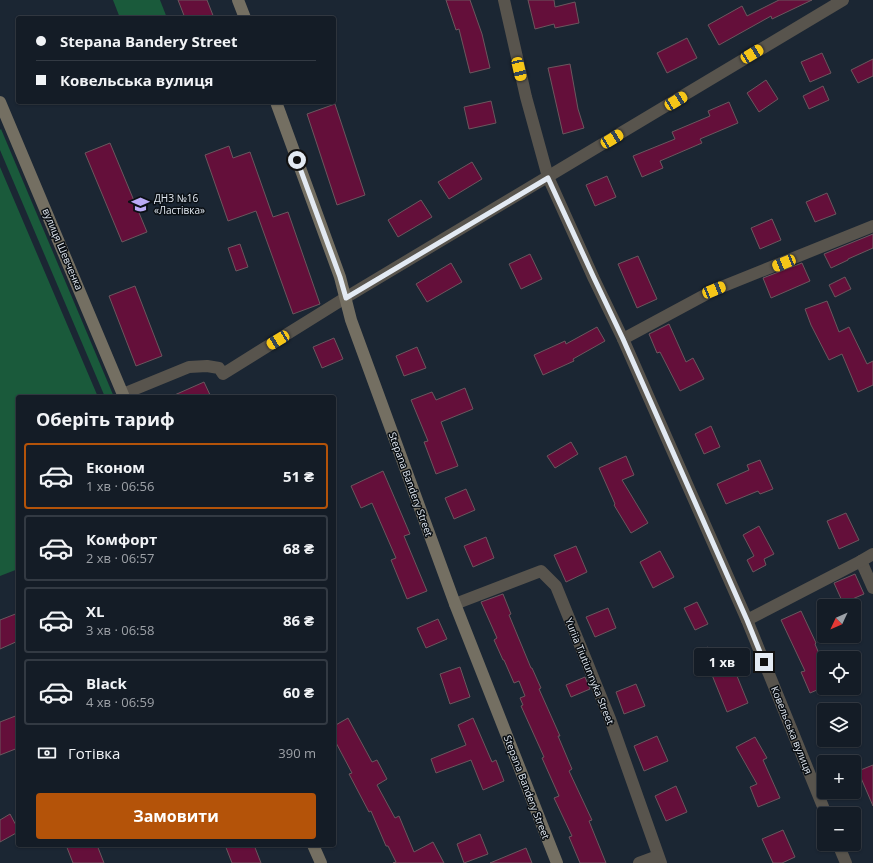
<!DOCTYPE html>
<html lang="uk">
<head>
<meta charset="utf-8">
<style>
  body { margin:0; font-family:"Open Sans",sans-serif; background:#212932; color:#f1f3f6; height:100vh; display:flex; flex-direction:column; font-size:15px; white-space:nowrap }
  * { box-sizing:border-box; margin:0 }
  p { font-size:13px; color:#9da1a7 }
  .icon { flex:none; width:22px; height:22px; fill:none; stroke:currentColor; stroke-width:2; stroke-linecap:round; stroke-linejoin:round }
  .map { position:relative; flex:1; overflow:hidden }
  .side { position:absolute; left:16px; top:395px; width:320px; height:452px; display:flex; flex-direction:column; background:#141c26; border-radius:4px; box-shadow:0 1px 3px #0004,0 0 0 1px #333a43 }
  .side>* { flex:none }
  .top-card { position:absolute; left:16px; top:16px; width:320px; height:88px; border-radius:4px; box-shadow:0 1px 3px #0004,0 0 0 1px #333a43; display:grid; align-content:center; height:88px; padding:0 20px; background:#141c26 }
  .needle { width:26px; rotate:226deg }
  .fabs { position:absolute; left:817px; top:599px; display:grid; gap:8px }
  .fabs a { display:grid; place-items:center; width:44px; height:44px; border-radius:4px; background:#141c26; box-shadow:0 1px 3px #0004,0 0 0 1px #333a43; font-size:20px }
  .end { position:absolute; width:18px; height:18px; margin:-9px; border:5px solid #e3eaf3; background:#111; box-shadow:0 0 0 2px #111 }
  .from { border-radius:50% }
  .bubble { position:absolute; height:28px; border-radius:4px; background:#141c26; box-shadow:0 1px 3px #0004,0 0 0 1px #333a43; font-size:13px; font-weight:700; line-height:28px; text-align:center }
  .car { position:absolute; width:12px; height:24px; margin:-12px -6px; border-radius:5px; box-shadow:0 0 3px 1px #0007; background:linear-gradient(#f5c518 24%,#345 0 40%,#f5c518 0 76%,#345 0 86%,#f5c518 0) }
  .top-card b { display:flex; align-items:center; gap:14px; height:38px; font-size:15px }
  .top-card b+b { border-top:1px solid #333a43 }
  .top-card i { width:10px; height:10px; background:#f1f3f6 }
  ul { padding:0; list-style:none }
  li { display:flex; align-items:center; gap:12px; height:66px; margin:0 8px 6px; padding:0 12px; border:2px solid #333a43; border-radius:4px }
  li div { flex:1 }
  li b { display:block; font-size:15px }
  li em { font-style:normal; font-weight:700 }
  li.current { border-color:#b45309 }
  li>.icon { width:36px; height:36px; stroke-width:1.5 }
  h2 { padding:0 20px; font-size:18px; line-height:48px }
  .pay { display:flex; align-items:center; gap:10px; height:44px; padding:0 20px; font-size:15px }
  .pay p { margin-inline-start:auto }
  .primary-button { display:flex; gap:8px; margin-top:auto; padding:8px 20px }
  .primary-button a { flex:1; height:46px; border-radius:4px; background:#b45309; color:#fff; font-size:16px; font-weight:700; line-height:46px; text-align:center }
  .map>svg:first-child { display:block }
</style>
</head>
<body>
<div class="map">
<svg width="873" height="863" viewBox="0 0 873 863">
  <rect width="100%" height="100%" fill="#1b2633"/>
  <g fill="#1a5a3b">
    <path d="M113,0h47l7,18h-47z"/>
    <path d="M1,129l113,268h-9l-105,-247v-20z"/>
    <path d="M0,167l98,230h-80v172l-18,7z"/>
  </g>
  <g fill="#640f3a" stroke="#6b575e">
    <path d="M178,0h29l7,18h-29z"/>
    <path d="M446,0h24l12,34 8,34 -20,5 -11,-44 -3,1z"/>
    <path d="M528,0h26l1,7 20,-5 4,21 -24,5 -1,-4 -19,5z"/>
    <path d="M779,0h33l-40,19 -1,-3 -52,29 -11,-20 34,-19 5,10z"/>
    <path d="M687,38l10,20 -30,15 -10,-20z"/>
    <path d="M822,53l9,20 -21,9 -9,-20z"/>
    <path d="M873,59v17l-15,7 -7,-13z"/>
    <path d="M570,64l8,45 6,19 -21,6 -15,-66z"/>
    <path d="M766,80l12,19 -19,13 -12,-19z"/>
    <path d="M823,86l6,14 -20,9 -6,-13z"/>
    <path d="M491,101l5,22 -27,6 -5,-22z"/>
    <path d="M729,102l9,21 -38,16 2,4 -42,18 3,7 -21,9 -9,-21 42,-17 -3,-7 38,-16 -2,-5z"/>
    <path d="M335,104l30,91 -28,10 -30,-91z"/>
    <path d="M110,143l37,89 -25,10 -37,-89z"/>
    <path d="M229,146l4,12 17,-6 23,65 15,-5 32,92 -27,10 -37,-103 -28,10 -23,-66z"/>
    <path d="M472,162l10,17 -33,20 -11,-17z"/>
    <path d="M607,176l9,21 -21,9 -9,-21z"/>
    <path d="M827,193l9,21 -21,8 -9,-20z"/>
    <path d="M421,200l11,17 -34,20 -10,-17z"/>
    <path d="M772,219l9,21 -21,9 -9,-21z"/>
    <path d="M873,234v14l-25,11v1l-17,8 -7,-14z"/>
    <path d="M240,244l8,23 -12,4 -8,-23z"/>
    <path d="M530,254l12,25 -21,10 -12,-25z"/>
    <path d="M638,256l19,43 -20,9 -19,-44z"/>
    <path d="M451,263l11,19 -35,20 -11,-18z"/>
    <path d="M802,263l8,18 -39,17 -8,-20z"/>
    <path d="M845,277l6,12 -16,8 -6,-12z"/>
    <path d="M135,286l27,70 -26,10 -27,-70z"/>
    <path d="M827,301l12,31 10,-5 18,37 6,-3v24l-15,7 -16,-38 -13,6 -18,-35 -6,-16z"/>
    <path d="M669,324l17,38 7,-4 11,21 -24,12 -20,-39 -3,1 -8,-19z"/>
    <path d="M597,327l8,14 -32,18 1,2 -31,14 -9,-20 31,-14 1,3z"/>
    <path d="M334,338l9,21 -21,9 -9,-21z"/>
    <path d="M417,347l9,21 -22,8 -8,-20z"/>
    <path d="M204,382l7,15h-41z"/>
    <path d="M465,388l8,21 -32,13 17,44 -22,8 -12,-32 4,-1 -17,-41 21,-8 4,8z"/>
    <path d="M711,426l9,21 -16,7 -9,-20z"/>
    <path d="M571,442l7,12 -23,14 -8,-12z"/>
    <path d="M626,456l8,19 -12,5 26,43 -17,10 -17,-28 1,-1 -16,-36z"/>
    <path d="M760,460l13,29 -13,5 -2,-3 -32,13 -9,-20 32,-14 -2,-5z"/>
    <path d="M383,471l27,63 -6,2 23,55 -20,8 -16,-39 5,-2 -24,-55 -11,5 -10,-22z"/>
    <path d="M466,489l9,21 -21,9 -9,-21z"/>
    <path d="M846,513l13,27 -20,9 -12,-28z"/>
    <path d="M759,526l15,28 -10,5 2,6 -13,7 -6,-12 7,-4 -11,-21z"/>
    <path d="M486,537l8,21 -21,9 -9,-21z"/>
    <path d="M576,546l11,26 -21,10 -12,-27z"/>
    <path d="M660,551l14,26 -21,11 -13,-26z"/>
    <path d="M855,574l9,20 -21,9 -9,-20z"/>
    <path d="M503,594l8,20 -2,1 22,53h1l9,20 -2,1 21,47h-2l14,33 -3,2 23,49 -3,1 17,42h-26l-11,-26 3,-1 -18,-38 5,-2 -17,-38 2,-1 -23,-51 2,-1 -3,-7 5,-2 -6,-15 -5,2 -10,-23h-1l-9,-20 3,-2 -16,-36z"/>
    <path d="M697,602l11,22 -13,6 -11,-22z"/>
    <path d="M608,608l8,20 -21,9 -9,-20z"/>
    <path d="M801,611l15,32 -1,1 9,22v21l-14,6 -9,-21 4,-1 -24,-51z"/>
    <path d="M18,613v28l-18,8v-29z"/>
    <path d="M438,619l9,20 -21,9 -9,-20z"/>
    <path d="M708,647l8,13 12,-6 20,49 -21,9 -15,-37 -2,1 -13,-23z"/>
    <path d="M460,667l10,30 -20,7 -10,-30z"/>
    <path d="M585,677l5,12 -19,8 -5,-12z"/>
    <path d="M636,684l9,22 -21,8 -8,-22z"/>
    <path d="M18,715v33l-18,7v-33z"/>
    <path d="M348,718l24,44 5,-2 10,19 -10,6 18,33 4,-2 15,36 19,-10 11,21h-51l3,-1 -8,-16h-2l-15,-35 -2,1 -20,-38 3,-1 -18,-34v-13z"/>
    <path d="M473,718l19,44 4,-2 8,21 -21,9 -12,-30 -35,13 -5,-14 35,-14 -8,-20z"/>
    <path d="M657,736l11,25 -24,10 -10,-25z"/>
    <path d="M755,737l12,21 -4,2 17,38 -22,9 -8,-20 7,-3 -21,-37z"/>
    <path d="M873,765v41l-15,-35z"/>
    <path d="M676,786l11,26 -21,9 -11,-25z"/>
    <path d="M10,814l8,15v3l-18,10v-22z"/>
    <path d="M783,830l12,27 -13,6h-9l-11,-24z"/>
    <path d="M480,834l8,20 -24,9 -7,-19z"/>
    <path d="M66,845h31l7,18h-31z"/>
    <path d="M225,845h29l7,18h-29z"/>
    <path d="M526,848l6,15h-42z"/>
  </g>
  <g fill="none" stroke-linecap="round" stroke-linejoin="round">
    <g stroke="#58544d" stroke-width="12">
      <path d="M504,0l22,97 22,80 46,102 29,60 124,281 79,194"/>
      <path d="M623,339l91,-49 159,-64"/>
      <path d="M123,394l66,-27 18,-1 12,2 4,6 122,-76 498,-298"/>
      <path d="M861,561l12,27"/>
      <path d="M455,604l86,-33 15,15 54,133 51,144"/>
      <path d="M747,620l114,-59 12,-7"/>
      <path d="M838,844l8,19"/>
      <path d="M639,863l19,-7"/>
    </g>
    <g stroke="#746f62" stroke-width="12">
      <path d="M238,0l7,18"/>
      <path d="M0,102l124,295"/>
      <path d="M276,102l64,175 11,43 104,284 102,259"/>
      <path d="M313,845l8,18"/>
    </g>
  </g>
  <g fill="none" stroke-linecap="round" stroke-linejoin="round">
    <path stroke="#e3eaf3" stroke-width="5" d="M297,160l43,117 6,21 202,-120 46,100 29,61 124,281 17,42"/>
  </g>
  <defs>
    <symbol id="school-bare" viewBox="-9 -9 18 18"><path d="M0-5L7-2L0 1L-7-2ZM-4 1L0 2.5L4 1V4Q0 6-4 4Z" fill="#baaaf6" stroke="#0a0f14" stroke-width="2.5" paint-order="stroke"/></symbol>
  </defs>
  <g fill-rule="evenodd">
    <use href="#school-bare" x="128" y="192" width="25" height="25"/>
  </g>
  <g text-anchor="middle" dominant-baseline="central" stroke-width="3" stroke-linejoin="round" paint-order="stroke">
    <g font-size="10" fill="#e3eaf3" stroke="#0a0f14" text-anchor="start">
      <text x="154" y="198">ДНЗ №16<tspan x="154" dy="12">«Ластівка»</tspan></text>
    </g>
    <g font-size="10" fill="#e3eaf3" stroke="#0a0f14">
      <text transform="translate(63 249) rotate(67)">вулиця Шевченка</text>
      <text transform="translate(411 484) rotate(70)">Stepana Bandery Street</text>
      <text transform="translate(590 671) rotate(68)">Yuriia Tiutiunnyka Street</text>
      <text transform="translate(792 730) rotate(68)">Ковельська вулиця</text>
      <text transform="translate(527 787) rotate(69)">Stepana Bandery Street</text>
    </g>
  </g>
</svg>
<div class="fabs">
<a><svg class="needle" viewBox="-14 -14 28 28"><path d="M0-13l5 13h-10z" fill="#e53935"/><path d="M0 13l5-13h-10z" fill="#9da1a7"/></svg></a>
<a><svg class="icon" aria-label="locate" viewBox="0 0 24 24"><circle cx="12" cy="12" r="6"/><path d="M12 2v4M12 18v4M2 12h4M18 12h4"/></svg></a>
<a><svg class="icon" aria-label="layers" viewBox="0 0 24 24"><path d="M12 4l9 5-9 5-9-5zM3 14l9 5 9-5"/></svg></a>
<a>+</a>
<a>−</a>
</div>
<i class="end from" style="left:297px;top:160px"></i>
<i class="end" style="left:764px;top:662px"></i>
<div class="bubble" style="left:694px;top:648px;width:56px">1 хв</div>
<i class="car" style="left:752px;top:54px;rotate:59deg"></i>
<i class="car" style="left:519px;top:69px;rotate:167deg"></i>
<i class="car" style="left:676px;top:101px;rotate:59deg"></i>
<i class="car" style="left:612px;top:139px;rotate:59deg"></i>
<i class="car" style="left:784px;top:263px;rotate:248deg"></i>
<i class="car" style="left:714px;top:290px;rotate:68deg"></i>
<i class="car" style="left:278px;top:340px;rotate:239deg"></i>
<div class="top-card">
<b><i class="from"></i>Stepana Bandery Street</b>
<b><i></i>Ковельська вулиця</b>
</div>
<section class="side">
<h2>Оберіть тариф</h2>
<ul>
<li class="current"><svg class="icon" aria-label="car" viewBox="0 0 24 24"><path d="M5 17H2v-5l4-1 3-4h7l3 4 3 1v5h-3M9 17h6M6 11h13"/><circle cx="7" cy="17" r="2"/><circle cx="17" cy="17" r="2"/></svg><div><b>Економ</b><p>1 хв · 06:56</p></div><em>51 ₴</em></li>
<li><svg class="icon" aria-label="car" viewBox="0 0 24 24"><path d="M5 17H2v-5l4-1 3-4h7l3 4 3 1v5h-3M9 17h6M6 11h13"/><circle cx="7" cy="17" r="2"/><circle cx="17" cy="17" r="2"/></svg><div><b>Комфорт</b><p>2 хв · 06:57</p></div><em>68 ₴</em></li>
<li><svg class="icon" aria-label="car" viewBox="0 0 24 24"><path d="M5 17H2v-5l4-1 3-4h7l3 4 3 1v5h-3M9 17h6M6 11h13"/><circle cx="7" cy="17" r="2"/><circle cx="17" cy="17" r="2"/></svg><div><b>XL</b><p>3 хв · 06:58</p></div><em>86 ₴</em></li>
<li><svg class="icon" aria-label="car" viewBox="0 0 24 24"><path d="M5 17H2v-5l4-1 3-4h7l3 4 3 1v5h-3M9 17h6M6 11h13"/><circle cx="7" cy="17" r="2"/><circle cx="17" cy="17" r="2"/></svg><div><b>Black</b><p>4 хв · 06:59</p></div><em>60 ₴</em></li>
</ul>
<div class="pay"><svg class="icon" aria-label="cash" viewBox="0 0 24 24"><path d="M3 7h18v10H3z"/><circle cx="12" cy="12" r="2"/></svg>Готівка<p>390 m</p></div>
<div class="primary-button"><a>Замовити</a></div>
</section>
</div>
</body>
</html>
